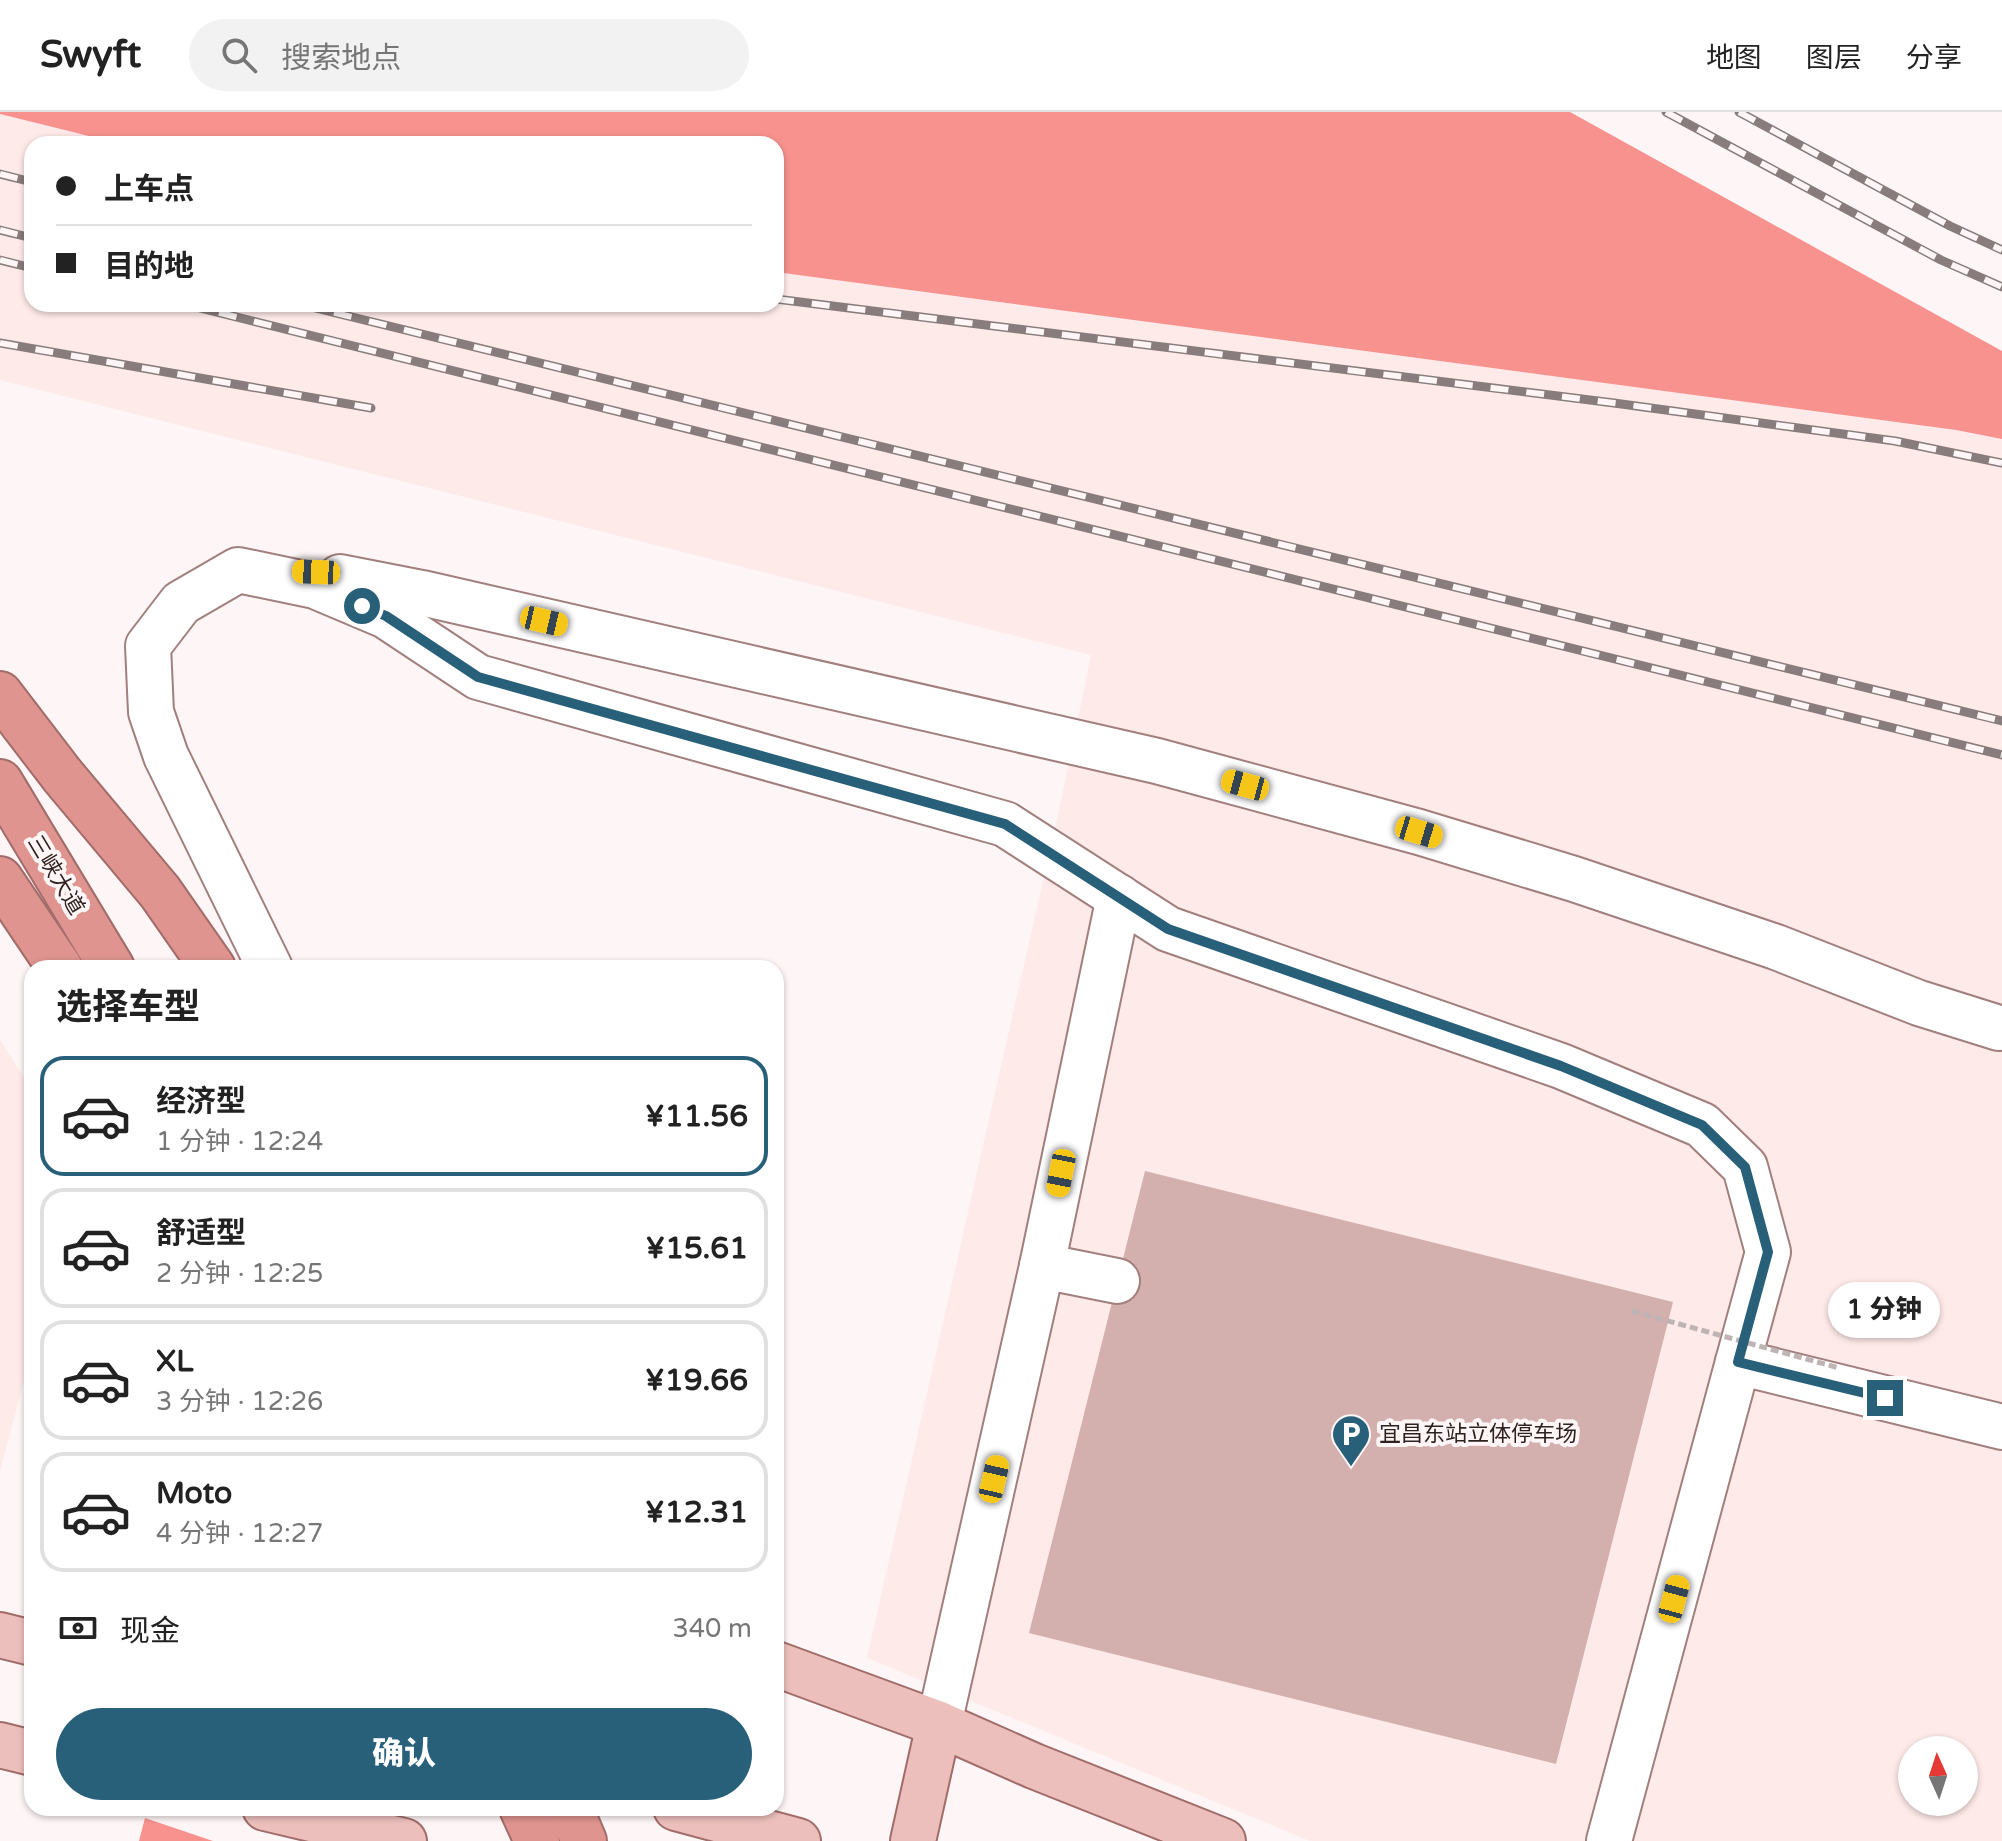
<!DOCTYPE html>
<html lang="zh">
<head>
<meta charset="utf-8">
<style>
  body { margin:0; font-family:"Varela Round","Noto Sans SC",sans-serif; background:#f2f2f2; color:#222; height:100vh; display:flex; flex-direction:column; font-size:30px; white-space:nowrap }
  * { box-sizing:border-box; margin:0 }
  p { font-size:26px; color:#767676 }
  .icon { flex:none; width:44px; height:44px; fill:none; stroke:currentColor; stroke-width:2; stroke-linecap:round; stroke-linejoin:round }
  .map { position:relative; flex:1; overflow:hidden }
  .side { position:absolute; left:24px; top:848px; width:760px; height:856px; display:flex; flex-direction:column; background:#fff; border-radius:24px; box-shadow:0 2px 6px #0004 }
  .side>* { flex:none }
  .guide { position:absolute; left:24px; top:24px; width:760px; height:176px; border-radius:24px; box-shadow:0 2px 6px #0004; display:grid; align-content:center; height:176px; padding:0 32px; background:#fff }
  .needle { width:52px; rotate:357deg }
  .fabs { position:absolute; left:1898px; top:1624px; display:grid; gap:16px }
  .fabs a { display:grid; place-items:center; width:80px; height:80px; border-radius:50%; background:#fff; box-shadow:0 2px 6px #0004; font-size:40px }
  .end { position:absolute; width:36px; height:36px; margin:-18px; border:10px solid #285f79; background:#fff; box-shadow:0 0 0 4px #fff }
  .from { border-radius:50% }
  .bubble { position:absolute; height:56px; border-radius:28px; background:#fff; box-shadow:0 2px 6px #0004; font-size:26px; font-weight:800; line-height:56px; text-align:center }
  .car { position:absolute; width:24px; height:48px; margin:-24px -12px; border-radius:10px; box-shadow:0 0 6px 2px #0007; background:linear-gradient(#f5c518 24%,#345 0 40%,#f5c518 0 76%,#345 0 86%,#f5c518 0) }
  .guide b { display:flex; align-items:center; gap:28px; height:76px; font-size:30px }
  .guide b+b { border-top:2px solid #e0e0e0 }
  .guide i { width:20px; height:20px; background:#222 }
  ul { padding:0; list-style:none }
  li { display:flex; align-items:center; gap:24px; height:120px; margin:0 16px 12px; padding:0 16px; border:4px solid #e0e0e0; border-radius:24px }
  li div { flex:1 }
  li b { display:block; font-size:30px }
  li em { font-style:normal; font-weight:800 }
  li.current { border-color:#285f79 }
  li>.icon { width:72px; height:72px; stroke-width:1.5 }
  h2 { padding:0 32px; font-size:36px; line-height:96px }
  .pay { display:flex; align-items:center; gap:20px; height:88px; padding:0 32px; font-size:30px }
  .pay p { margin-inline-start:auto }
  .action { display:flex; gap:16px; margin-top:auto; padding:16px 32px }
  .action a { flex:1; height:92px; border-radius:48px; background:#285f79; color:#fff; font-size:32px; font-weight:800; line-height:92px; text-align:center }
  header { display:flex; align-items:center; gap:48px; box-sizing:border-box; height:112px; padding:0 40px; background:#fff; border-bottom:2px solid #e0e0e0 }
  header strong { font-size:38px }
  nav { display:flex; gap:44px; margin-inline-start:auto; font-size:28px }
  .search { width:560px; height:72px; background:#f2f2f2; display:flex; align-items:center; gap:20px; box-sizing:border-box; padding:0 28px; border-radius:44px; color:#767676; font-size:30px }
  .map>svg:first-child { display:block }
</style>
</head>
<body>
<header>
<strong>Swyft</strong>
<div class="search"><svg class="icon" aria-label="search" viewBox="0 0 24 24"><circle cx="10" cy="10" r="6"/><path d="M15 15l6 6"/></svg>搜索地点</div>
<nav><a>地图</a><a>图层</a><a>分享</a></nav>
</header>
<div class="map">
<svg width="2002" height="1729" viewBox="0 0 2002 1729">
  <rect width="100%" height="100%" fill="#fef6f6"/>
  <g fill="#feeae9" fill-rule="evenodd">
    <path d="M0,2l121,30h-89v160h744v-32l1180,158 46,9v1402h-692l-443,-183 193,-852 31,-151 -1091,-275zM1912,1638h52v52h-52z"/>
    <path d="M0,928l32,50v261l-32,120z"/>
  </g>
  <g fill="#f8928f">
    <path d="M0,0h1570l432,239v88l-46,-9 -1180,-158v-128h-655l-121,-30z"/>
    <path d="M145,1706l68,23h-74z"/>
  </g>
  <path fill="#d3afad" d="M1145,1059l528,131 -117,462 -527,-131z"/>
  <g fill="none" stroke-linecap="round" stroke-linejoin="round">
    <defs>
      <g id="minor">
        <path d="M340,465l82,16 735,168 262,71 155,47 202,68 143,56 80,25"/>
        <path d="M270,856l-104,-212 -15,-44 -3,-66 33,-43 57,-33 77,16 71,30 92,61 527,147 163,105 393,137 141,59 43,42 23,85 -30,110"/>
        <path d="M1042,1154l75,15"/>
        <path d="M939,1612l103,-458 77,-369"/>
        <path d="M1609,1729l129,-479 264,65"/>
      </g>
      <g id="major">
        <path d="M0,1523l32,8"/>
        <path d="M776,1552l163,60"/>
        <path d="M0,1633l32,8"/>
        <path d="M265,1696l139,33"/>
        <path d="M676,1696l122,33"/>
        <path d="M913,1729l26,-117 95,42 189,75"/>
      </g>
      <g id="highway">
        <path d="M0,582l62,81 98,117 53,76"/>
        <path d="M0,670l112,186"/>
        <path d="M0,767l60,89"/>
        <path d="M522,1696l15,33"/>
        <path d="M570,1696l14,33"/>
      </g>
    </defs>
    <use href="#minor" stroke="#a17f7d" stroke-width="48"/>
    <use href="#major" stroke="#a16c69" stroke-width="48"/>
    <use href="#highway" stroke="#a16c69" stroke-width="48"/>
    <use href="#minor" stroke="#fff" stroke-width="44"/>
    <use href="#major" stroke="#ecbfbc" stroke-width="44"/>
    <use href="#highway" stroke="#df9490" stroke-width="44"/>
    <defs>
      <g id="rail">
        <path d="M1666,0l275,148 61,27"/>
        <path d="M1739,0l211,114 52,24"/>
        <path d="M0,62l32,8"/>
        <path d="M0,118l32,8"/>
        <path d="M0,148l32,8"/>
        <path d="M776,187l838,104 281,38 107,22"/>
        <path d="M184,192l1818,451"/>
        <path d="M299,192l1703,417"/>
        <path d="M0,231l371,65"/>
      </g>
    </defs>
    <use href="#rail" stroke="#887d7c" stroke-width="9"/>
    <use href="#rail" stroke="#fef6f6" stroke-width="6" stroke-dasharray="18" stroke-linecap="butt"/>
    <path stroke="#bdb4b3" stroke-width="5" stroke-dasharray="8 4" stroke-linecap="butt" d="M1632,1199l207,57"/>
  </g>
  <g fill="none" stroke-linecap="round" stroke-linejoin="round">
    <path stroke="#285f79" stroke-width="10" d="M362,494l24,10 92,61 527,147 163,105 393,137 141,59 43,42 23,85 -30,110 147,36"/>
  </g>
  <defs>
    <symbol id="parking-pin" viewBox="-11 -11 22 30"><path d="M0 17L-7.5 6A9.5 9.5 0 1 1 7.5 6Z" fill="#285f79" stroke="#fef6f6"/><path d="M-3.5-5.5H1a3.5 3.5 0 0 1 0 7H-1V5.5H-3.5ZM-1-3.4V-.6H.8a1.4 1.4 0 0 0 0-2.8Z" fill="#fff"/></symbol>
  </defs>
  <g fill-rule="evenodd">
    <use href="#parking-pin" x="1329" y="1300" width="44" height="60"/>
  </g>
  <g text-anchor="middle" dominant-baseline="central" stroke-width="8" stroke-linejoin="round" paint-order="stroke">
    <g font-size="22" fill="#2f2120" stroke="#fef6f6">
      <text transform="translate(56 763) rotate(59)">三峡大道</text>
    </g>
    <g font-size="22" fill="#2f2120" stroke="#fef6f6" text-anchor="start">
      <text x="1379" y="1322">宜昌东站立体停车场</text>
    </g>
  </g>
</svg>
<div class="fabs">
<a><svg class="needle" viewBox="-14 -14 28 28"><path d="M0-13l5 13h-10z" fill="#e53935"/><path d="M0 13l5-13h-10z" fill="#767676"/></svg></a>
</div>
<i class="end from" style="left:362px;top:494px"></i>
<i class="end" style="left:1885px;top:1286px"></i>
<div class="bubble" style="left:1828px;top:1170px;width:112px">1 分钟</div>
<i class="car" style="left:316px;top:460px;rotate:272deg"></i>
<i class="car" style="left:544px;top:509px;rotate:103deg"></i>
<i class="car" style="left:1245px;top:673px;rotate:285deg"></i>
<i class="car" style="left:1419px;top:720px;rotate:107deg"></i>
<i class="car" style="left:1061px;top:1061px;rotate:191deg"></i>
<i class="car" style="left:994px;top:1367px;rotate:13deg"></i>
<i class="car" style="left:1674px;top:1487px;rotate:15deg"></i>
<div class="guide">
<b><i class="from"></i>上车点</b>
<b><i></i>目的地</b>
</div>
<section class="side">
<h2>选择车型</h2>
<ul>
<li class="current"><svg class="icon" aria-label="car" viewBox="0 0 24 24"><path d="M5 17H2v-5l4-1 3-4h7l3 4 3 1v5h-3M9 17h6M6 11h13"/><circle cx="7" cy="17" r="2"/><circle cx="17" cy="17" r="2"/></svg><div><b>经济型</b><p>1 分钟 · 12:24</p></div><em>¥11.56</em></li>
<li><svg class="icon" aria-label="car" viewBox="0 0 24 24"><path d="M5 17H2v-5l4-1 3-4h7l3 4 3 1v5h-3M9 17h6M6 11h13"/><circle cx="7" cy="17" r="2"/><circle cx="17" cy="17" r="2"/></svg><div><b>舒适型</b><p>2 分钟 · 12:25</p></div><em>¥15.61</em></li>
<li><svg class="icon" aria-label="car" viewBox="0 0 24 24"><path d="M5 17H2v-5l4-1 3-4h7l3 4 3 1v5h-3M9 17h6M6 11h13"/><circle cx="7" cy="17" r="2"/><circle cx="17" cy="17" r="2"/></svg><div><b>XL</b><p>3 分钟 · 12:26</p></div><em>¥19.66</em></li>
<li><svg class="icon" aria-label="car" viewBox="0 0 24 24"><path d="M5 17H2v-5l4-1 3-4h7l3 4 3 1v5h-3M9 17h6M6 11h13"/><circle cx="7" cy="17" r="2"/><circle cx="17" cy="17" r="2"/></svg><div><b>Moto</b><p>4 分钟 · 12:27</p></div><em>¥12.31</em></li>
</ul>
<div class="pay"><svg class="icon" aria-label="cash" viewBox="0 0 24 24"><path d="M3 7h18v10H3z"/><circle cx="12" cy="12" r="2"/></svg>现金<p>340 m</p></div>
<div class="action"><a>确认</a></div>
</section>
</div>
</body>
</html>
